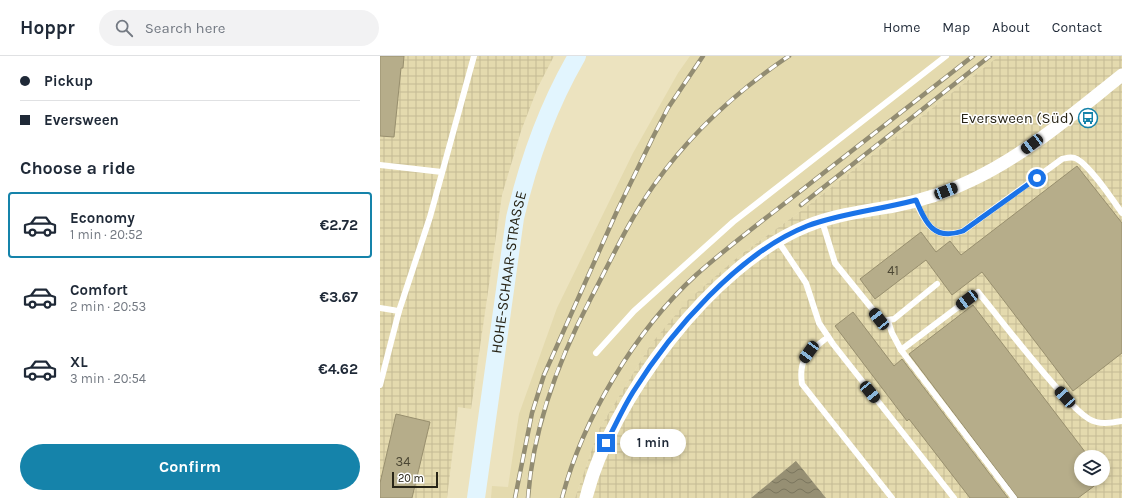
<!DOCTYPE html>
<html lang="en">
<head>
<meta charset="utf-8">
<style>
  body { margin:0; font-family:Karla,sans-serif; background:#f2f2f3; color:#1f2937; height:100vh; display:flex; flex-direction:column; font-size:15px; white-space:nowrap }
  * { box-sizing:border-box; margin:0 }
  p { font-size:13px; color:#747a83 }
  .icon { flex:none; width:22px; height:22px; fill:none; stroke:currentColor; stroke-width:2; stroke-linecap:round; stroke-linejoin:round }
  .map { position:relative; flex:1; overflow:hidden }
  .sheet { display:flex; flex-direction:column; background:#fff; width:380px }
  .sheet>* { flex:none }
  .top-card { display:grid; align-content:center; height:88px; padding:0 20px; background:#fff }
  .tools { position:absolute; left:694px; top:394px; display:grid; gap:8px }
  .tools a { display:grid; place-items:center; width:36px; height:36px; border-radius:50%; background:#fff; box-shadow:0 2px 6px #0003; font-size:20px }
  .scale { position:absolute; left:12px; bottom:10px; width:46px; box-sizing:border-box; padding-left:4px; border:2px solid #282517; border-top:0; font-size:11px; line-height:14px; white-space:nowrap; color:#282517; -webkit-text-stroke:3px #fff; paint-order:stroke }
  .end { position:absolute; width:18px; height:18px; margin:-9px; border:5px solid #1a73e8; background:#fff; box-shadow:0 0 0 2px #fff }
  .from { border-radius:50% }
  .bubble { position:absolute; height:28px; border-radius:14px; background:#fff; box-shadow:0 2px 6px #0003; font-size:13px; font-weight:700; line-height:28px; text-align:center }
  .car { position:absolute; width:12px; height:24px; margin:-12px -6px; border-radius:5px; box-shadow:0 0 3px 1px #0007; background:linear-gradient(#222 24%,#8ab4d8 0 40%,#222 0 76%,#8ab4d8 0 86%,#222 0) }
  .top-card b { display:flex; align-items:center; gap:14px; height:38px; font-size:15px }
  .top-card b+b { border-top:1px solid #e0e1e3 }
  .top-card i { width:10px; height:10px; background:#1f2937 }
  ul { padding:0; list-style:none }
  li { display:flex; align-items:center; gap:12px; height:66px; margin:0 8px 6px; padding:0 12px; border:2px solid transparent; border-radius:4px }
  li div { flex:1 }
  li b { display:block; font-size:15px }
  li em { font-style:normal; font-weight:700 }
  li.selected { border-color:#1583aa }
  li>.icon { width:36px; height:36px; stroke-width:1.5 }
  h2 { padding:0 20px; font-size:18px; line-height:48px }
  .action { display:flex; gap:8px; margin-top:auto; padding:8px 20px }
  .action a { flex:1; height:46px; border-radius:24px; background:#1583aa; color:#fff; font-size:16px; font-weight:700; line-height:46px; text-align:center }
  header { display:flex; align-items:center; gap:24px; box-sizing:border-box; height:56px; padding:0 20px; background:#fff; border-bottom:1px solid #e0e1e3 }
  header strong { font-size:19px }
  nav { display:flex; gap:22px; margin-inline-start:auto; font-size:14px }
  .search { width:280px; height:36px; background:#f2f2f3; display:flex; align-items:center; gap:10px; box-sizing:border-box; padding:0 14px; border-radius:22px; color:#747a83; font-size:15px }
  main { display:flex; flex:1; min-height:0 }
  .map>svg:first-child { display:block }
</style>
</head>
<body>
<header>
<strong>Hoppr</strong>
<div class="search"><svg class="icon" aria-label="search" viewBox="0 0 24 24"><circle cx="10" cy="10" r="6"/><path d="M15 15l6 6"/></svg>Search here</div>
<nav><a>Home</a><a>Map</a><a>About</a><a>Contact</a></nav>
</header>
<main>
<section class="sheet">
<div class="top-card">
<b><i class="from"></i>Pickup</b>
<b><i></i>Eversween</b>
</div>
<h2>Choose a ride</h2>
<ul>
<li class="selected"><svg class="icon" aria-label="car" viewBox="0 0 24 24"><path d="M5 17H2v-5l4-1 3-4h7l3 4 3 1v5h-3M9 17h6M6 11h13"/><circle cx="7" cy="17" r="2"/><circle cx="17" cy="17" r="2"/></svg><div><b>Economy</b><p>1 min · 20:52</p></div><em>€2.72</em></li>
<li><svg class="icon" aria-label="car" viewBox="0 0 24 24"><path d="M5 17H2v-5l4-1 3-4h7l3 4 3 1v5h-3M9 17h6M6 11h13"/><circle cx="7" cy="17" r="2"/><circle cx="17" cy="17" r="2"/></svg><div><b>Comfort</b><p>2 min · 20:53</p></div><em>€3.67</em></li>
<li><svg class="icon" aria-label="car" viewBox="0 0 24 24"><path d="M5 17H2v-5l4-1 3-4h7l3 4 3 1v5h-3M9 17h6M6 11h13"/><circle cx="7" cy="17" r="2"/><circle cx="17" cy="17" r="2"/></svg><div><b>XL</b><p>3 min · 20:54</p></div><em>€4.62</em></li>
</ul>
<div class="action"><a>Confirm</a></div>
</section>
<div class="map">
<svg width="742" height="442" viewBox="0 0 742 442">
  <defs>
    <pattern id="industrial-grid" width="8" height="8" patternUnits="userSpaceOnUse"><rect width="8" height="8" fill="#e4daae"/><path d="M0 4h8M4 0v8" fill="none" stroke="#c4bb95"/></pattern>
    <pattern id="water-waves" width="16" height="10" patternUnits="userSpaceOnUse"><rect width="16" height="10" fill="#968f73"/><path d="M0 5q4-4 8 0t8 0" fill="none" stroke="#7a755d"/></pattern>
  </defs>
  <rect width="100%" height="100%" fill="#ece3bf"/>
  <path fill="#e4daae" d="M310,0h309l-198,155 -62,45 -88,88 -52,85 -24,69h-84l1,-12 16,1 11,-73 38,-106 76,-155 45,-80z"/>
  <g fill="url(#industrial-grid)" fill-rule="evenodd">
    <path d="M0,0h174l-16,31 -17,44 -19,64 -31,214 -13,-2 -11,91h-67z"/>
    <path d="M619,0h123v442h-296l-30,-36 -45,36h-176l24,-69 52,-85 37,-44 51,-44 62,-45zM701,401h22v22h-22z"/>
  </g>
  <path fill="url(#water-waves)" d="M416,405l30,37h-75z"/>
  <g fill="#b6ad8a" stroke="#988f6e">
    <path d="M0,0h24l-1,12h-2l-7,69 -14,-1z"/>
    <path d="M697,110l45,57v130l-49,38 -91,-119 -30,23 -26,-35 -51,39 -15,-20 61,-47 15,20 14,-11 11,14z"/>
    <path d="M593,249l116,152h-8v22h22v-4l2,3 -27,20h-60l-109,-144z"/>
    <path d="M473,256l41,54 8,-7 106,139h-38l-61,-79 -2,2 -72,-95z"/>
    <path d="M16,358l34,8 -18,76h-32v-15z"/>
  </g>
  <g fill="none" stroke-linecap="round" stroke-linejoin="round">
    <g stroke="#fff" stroke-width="6">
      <path d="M0,109l62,7"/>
      <path d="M535,144c11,24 19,41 48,31l99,-72c5,-1 10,-3 15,0 14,8 35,40 45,54"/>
      <path d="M442,165l13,42 47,58 12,-2 43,-35"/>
      <path d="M398,185l28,42 13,40 14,21 121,154"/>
      <path d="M0,252l19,3"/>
      <path d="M508,265l4,12 9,17 113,148"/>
      <path d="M448,281c-19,15 -30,21 -26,47l90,114"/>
      <path d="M521,294l77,-58c26,32 51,65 78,95 10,11 20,24 33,32 10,6 22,4 33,2"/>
      <path d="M216,297l38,-42 99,-89 213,-166"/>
      <path d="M0,329l19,-74 31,-94 44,-161"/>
    </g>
    <path stroke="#fff" stroke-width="13" d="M206,442c24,-97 126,-234 221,-272 28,-11 57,-15 87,-20 26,-5 54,-14 78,-26 55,-26 102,-67 150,-105"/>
    <path stroke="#e2f5fe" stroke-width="18" id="s1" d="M96,442l39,-280c13,-56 33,-112 62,-162"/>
    <defs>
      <g id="rail">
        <path d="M421,149l189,-149"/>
        <path d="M135,442l17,-85 12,-38 73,-164 36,-74 15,-29 35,-52"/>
        <path d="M148,442c5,-71 30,-137 63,-200 20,-38 38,-78 63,-113 36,-51 83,-94 135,-129"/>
        <path d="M182,442c21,-80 73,-167 134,-223 37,-33 77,-62 116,-93 54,-42 107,-84 161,-126"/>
      </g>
    </defs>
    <use href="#rail" stroke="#928c72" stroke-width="4.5"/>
    <use href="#rail" stroke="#fff" stroke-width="3" stroke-dasharray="9" stroke-linecap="butt"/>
  </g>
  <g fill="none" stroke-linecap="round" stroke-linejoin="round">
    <path stroke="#1a73e8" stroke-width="5" d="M226,387c9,-17 17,-35 27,-51 38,-61 106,-139 174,-166 35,-13 72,-16 109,-26 10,24 18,41 47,31l74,-53"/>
  </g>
  <defs>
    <symbol id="bus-ring" viewBox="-11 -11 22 22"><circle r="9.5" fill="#fff" stroke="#1583aa" stroke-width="1.5"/><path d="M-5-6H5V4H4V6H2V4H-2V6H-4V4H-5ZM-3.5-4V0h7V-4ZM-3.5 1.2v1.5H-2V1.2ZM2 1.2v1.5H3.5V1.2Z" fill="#1583aa"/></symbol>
  </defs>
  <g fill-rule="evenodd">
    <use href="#bus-ring" x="697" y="51" width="22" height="22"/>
  </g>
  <g text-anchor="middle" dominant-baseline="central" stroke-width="3" stroke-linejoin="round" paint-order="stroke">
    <g font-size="13" fill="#4c4734">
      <text x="513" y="214">41</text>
      <text x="23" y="405">34</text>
    </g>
    <g font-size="15" fill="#282517" stroke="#fff" text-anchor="end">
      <text x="694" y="62">Eversween (Süd)</text>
    </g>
    <g font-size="15" fill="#282517" stroke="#fff">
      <text stroke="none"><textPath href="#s1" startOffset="228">HOHE-SCHAAR-STRASSE</textPath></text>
    </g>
  </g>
</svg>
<div class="tools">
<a><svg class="icon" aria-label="layers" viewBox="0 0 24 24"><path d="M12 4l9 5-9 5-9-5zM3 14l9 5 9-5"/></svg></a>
</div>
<div class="scale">20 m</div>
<i class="end from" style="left:657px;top:122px"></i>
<i class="end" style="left:226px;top:387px"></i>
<div class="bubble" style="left:240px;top:373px;width:66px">1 min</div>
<i class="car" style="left:652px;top:88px;rotate:233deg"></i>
<i class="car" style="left:566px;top:135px;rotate:69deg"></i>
<i class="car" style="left:587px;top:244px;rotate:233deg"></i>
<i class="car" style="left:499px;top:263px;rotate:322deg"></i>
<i class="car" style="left:429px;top:296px;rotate:216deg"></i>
<i class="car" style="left:490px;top:336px;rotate:141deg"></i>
<i class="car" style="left:685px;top:341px;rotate:318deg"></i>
</div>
</main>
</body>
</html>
